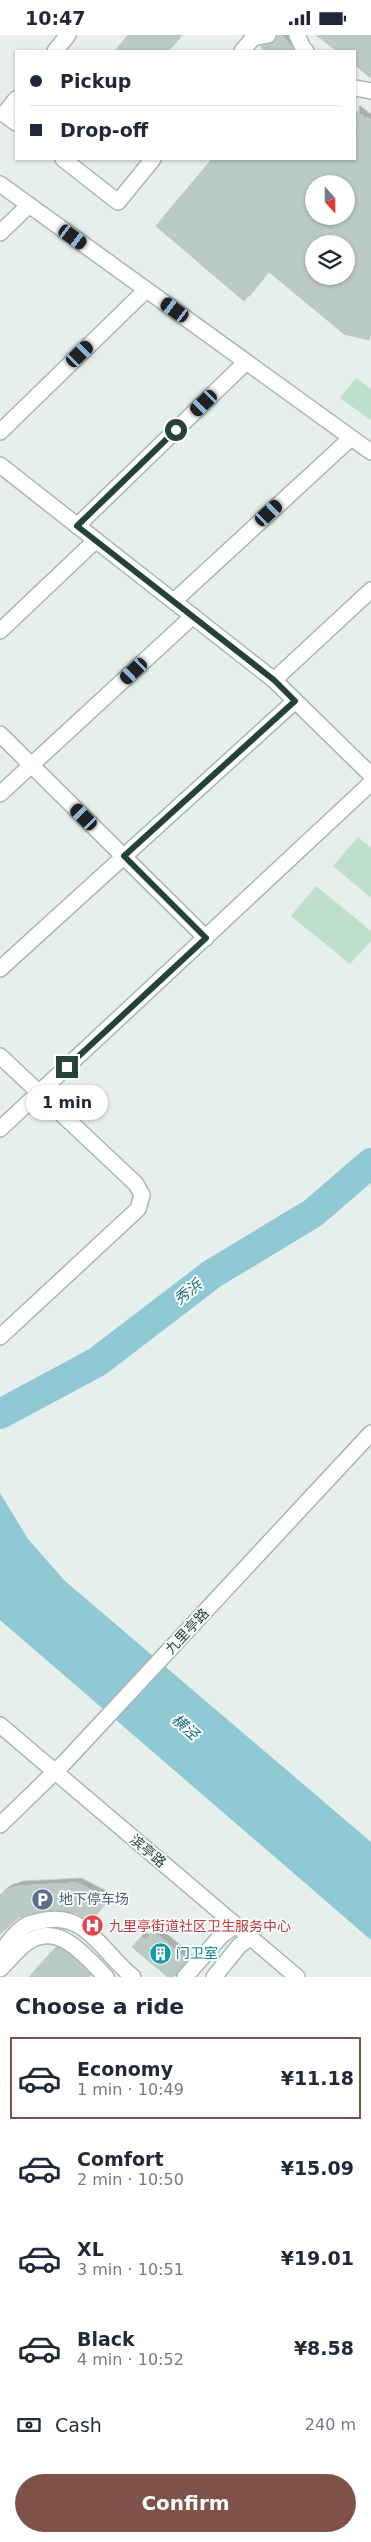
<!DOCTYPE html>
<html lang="en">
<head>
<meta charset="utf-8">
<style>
  body { margin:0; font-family:"DejaVu Sans","Noto Sans SC",sans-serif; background:#f6f6f7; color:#1f2937; height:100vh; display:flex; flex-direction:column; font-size:19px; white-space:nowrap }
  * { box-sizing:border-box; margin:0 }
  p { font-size:16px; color:#747a83 }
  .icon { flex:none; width:28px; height:28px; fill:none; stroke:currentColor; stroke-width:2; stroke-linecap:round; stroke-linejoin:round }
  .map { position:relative; height:1942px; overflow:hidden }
  .side { display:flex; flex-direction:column; background:#fff; flex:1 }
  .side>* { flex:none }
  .top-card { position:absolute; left:15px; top:15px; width:341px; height:110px; border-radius:0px; box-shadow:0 1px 4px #0004; display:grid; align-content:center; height:110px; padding:0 15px; background:#fff }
  .needle { width:32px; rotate:159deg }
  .controls { position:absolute; left:305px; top:140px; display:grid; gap:10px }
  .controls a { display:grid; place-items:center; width:50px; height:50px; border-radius:50%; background:#fff; box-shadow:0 1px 4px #0004; font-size:25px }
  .end { position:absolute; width:22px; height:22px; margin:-11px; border:6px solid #24423a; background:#fff; box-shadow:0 0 0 2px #fff }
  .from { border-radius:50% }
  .bubble { position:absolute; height:35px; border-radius:18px; background:#fff; box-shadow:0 1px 4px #0004; font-size:16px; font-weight:600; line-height:35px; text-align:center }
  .car { position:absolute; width:15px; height:30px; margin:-15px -8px; border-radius:6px; box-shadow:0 0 4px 1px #0007; background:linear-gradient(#222 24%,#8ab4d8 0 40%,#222 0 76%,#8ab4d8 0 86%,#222 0) }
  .top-card b { display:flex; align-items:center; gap:18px; height:48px; font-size:19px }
  .top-card b+b { border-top:1px solid #e0e1e3 }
  .top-card i { width:12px; height:12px; background:#1f2937 }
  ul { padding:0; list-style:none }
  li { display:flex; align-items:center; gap:15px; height:82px; margin:0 10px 8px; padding:0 5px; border:2px solid transparent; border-radius:0px }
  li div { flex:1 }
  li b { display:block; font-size:19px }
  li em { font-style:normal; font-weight:600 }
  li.on { border-color:#7f5249 }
  li>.icon { width:45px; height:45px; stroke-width:1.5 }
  h2 { padding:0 15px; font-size:22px; line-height:60px }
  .pay { display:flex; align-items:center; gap:12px; height:55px; padding:0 15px; font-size:19px }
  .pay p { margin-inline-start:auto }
  .button { display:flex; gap:10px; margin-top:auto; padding:10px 15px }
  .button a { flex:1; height:58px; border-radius:30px; background:#7f5249; color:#fff; font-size:20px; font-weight:600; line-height:58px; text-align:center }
  .status { display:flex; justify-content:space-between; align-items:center; height:35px; padding:0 25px; background:#fff; direction:ltr }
  .status svg { height:14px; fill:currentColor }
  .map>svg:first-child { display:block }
</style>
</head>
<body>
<div class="status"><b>10:47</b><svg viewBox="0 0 49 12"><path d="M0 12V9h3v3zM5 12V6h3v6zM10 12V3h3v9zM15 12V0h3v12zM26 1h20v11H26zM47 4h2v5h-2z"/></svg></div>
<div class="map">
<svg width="371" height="1942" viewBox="0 0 371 1942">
  <defs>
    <filter id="shadow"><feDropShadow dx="4.5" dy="-4.5" stdDeviation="0" flood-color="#0004"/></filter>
  </defs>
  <rect width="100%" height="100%" fill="#e6efeb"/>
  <g fill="#bfe0c8">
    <path d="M356,343l15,11v31l-31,-22z"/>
    <path d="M358,802l13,11v50l-38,-32z"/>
    <path d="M316,851l55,45v10l-21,23 -59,-48z"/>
  </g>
  <path fill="#8ec9d4" d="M0,1458l28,46 37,42 306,261v98l-371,-320z"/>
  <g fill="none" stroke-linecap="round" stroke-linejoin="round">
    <path stroke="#8ec9d4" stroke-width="30" d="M0,1379l97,-52 115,-88 101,-61 58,-50"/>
  </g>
  <g fill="#bbcac4" stroke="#b8c9c2" fill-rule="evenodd" filter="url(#shadow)">
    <path d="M128,0h53l-13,16h-53z"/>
    <path d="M255,0h27l12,16h-30z"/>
    <path d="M316,0h55v43l-16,-13v-14h-18z"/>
    <path d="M355,75l16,13v22l-31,39h-26v31l-70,86 -88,-75 56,-67h143z"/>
    <path d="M367,82l4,3v212l-2,8 -25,-6 -94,-78 81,-97h24v-28zM314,149h32v32h-32zM314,209h32v32h-32z"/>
    <path d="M77,1848l31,16 -18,22 -14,-8 -57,4 -19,17v-39l7,-5 11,-4z"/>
    <path d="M153,1896l35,29 -14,17h-6l-36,-30 9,-10 5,3z"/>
    <path d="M59,1909l33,30 -3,3h-60z"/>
  </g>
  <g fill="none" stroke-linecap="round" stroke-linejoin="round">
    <defs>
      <g id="minor">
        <path d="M297,0l6,13 3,3"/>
        <path d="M55,16l13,-16"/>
        <path d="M242,16l11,-13 15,-3"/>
        <path d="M355,53l16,3"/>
        <path d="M16,64l-12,15 12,9"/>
        <path d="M63,124l55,43 35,-43"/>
        <path d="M0,149l371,268"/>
        <path d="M0,198l29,-28"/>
        <path d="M0,397l146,-142"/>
        <path d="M0,430l274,215 97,95"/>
        <path d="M77,491l169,-164"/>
        <path d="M174,566l177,-163"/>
        <path d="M0,596l96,-91"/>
        <path d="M274,645l97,-90"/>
        <path d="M0,699l206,204"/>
        <path d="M0,759l193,-178"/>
        <path d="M0,934l295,-268"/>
        <path d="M0,1021l136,128 6,11 -4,14 -138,128"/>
        <path d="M0,1094l371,-346"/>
        <path d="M0,1690l297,252"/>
        <path d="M0,1790l65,-63 306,-329"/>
        <path d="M0,1917c7,-7 13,-17 21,-23 6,-6 17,-8 25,-9 42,-7 58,35 87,57"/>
        <path d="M0,1934c9,-8 18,-21 28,-27 31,-21 58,15 78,35"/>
        <path d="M185,1942l36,-41 15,-11"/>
        <path d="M214,1942l25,-31 11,-8"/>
      </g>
    </defs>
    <use href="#minor" stroke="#a8b8b2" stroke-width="18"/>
    <use href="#minor" stroke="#fff" stroke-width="15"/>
  </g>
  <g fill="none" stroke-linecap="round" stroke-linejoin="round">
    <path stroke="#24423a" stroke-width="6" d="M67,1032l139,-129 -82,-82 171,-155 -21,-21 -197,-154 99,-96"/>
  </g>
  <defs>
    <symbol id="parking-disc" viewBox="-11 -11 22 22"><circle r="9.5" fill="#5c6f8a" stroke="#f7fbf9"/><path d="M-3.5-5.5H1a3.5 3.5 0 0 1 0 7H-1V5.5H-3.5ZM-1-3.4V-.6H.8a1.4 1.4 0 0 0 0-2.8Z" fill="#fff"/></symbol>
    <symbol id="hospital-disc" viewBox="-11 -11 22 22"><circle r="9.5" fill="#e0444e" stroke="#f7fbf9"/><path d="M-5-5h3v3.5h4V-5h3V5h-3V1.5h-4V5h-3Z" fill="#fff"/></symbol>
    <symbol id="building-disc" viewBox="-11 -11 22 22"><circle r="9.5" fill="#0f9aa8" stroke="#f7fbf9"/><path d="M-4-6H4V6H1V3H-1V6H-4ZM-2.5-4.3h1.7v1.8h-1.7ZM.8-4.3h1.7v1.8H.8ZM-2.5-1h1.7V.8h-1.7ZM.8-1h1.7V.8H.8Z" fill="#fff"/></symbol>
  </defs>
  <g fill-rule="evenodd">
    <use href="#parking-disc" x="30" y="1852" width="25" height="25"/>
    <use href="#hospital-disc" x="80" y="1878" width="25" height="25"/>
    <use href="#building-disc" x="148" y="1906" width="25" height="25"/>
  </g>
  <g text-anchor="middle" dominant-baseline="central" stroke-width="4" stroke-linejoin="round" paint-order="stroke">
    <g font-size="14" fill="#24423a" stroke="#f7fbf9">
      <text transform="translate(187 1596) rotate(-47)">九里亭路</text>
      <text transform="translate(148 1816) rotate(40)">滨亭路</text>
    </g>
    <g font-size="14" fill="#4e5e75" stroke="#f7fbf9" text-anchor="start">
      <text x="59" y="1864">地下停车场</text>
    </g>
    <g font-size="14" fill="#be3a42" stroke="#f7fbf9" text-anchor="start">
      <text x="109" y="1891">九里亭街道社区卫生服务中心</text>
    </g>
    <g font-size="14" fill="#0d838f" stroke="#f7fbf9" text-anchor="start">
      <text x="176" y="1918">门卫室</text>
    </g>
    <g font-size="15" font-style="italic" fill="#1c6f80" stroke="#f7fbf9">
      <text transform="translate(188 1257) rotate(-38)">秀浜</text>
      <text transform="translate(185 1692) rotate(41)">横泾</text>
    </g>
  </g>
</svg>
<div class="controls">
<a><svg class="needle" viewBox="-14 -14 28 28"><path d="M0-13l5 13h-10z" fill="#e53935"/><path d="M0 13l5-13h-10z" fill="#747a83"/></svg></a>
<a><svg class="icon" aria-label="layers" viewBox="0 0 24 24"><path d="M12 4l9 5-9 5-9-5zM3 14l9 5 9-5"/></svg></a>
</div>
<i class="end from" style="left:176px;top:395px"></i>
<i class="end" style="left:67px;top:1032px"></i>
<div class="bubble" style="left:26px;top:1050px;width:82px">1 min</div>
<i class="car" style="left:73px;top:202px;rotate:126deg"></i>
<i class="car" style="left:175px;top:275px;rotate:306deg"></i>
<i class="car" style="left:80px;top:319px;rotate:46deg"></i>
<i class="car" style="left:204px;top:368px;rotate:226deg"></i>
<i class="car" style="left:269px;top:478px;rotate:47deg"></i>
<i class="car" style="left:134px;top:636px;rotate:227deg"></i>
<i class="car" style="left:84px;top:782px;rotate:315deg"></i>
<div class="top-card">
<b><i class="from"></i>Pickup</b>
<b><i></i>Drop-off</b>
</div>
</div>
<section class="side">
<h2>Choose a ride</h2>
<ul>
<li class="on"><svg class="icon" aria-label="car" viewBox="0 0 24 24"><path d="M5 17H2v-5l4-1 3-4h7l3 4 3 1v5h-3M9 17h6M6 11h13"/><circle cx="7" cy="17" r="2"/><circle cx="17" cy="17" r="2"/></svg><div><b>Economy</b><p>1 min · 10:49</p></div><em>¥11.18</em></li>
<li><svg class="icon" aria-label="car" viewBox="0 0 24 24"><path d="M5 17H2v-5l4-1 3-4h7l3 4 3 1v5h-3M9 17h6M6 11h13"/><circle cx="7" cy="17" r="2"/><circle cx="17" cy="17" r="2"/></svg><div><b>Comfort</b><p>2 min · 10:50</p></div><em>¥15.09</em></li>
<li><svg class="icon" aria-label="car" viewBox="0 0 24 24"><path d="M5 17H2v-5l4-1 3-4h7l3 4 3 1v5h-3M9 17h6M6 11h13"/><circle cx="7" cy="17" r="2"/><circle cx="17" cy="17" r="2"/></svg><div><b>XL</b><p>3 min · 10:51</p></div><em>¥19.01</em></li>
<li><svg class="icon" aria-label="car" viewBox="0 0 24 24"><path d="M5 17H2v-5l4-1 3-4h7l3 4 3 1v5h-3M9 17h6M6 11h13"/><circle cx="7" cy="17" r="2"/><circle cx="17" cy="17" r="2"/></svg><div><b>Black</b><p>4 min · 10:52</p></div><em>¥8.58</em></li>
</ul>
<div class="pay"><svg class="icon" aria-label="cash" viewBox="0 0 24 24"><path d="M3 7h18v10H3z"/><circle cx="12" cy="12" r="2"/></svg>Cash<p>240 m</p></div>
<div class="button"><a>Confirm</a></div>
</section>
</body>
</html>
